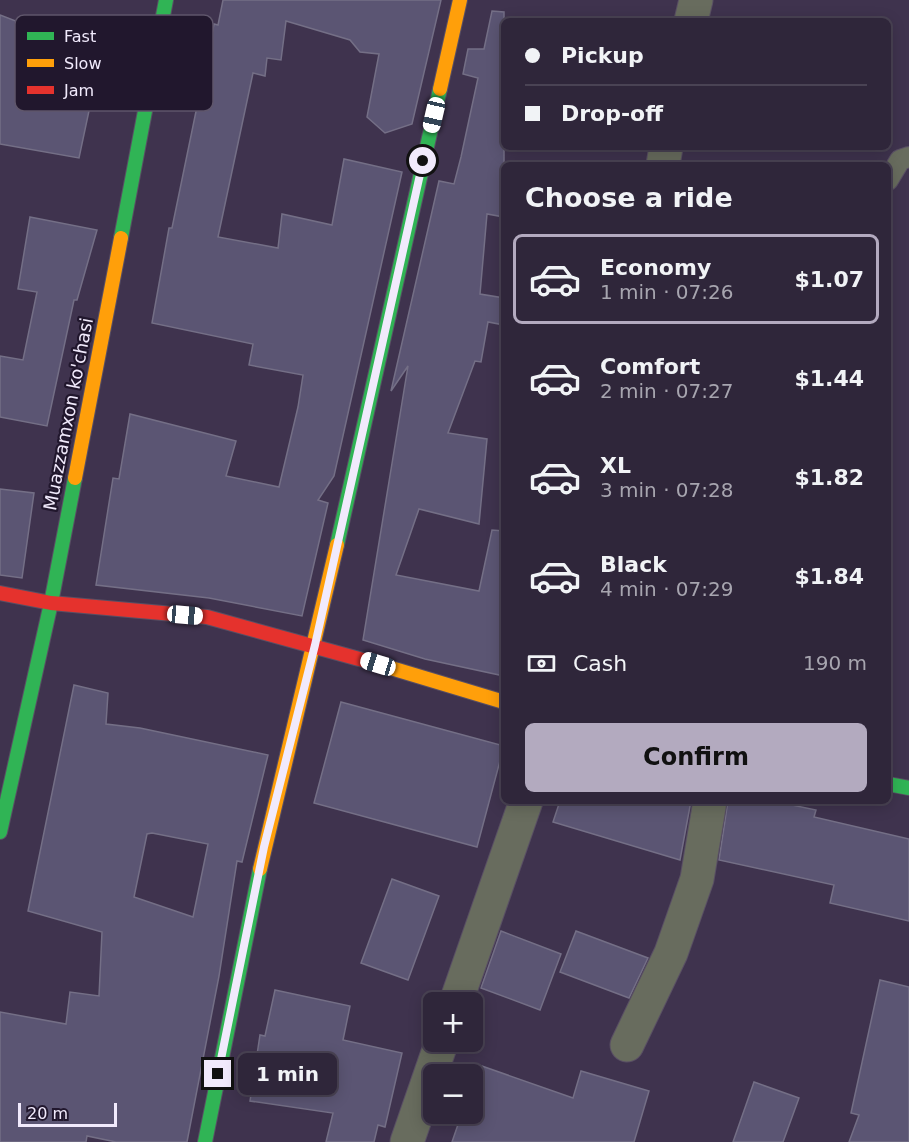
<!DOCTYPE html>
<html lang="en">
<head>
<meta charset="utf-8">
<style>
  body { margin:0; font-family:"DejaVu Sans",sans-serif; background:#372e42; color:#f1f3f6; height:100vh; display:flex; flex-direction:column; font-size:22px; white-space:nowrap }
  * { box-sizing:border-box; margin:0 }
  p { font-size:20px; color:#a7a5af }
  .icon { flex:none; width:33px; height:33px; fill:none; stroke:currentColor; stroke-width:2; stroke-linecap:round; stroke-linejoin:round }
  .map { position:relative; flex:1; overflow:hidden }
  .panel { position:absolute; left:501px; top:162px; width:390px; height:642px; display:flex; flex-direction:column; background:#2f263a; border-radius:9px; box-shadow:0 3px 15px #0003,0 0 0 2px #4a4354 }
  .panel>* { flex:none }
  .guide { position:absolute; left:501px; top:18px; width:390px; height:132px; border-radius:9px; box-shadow:0 3px 15px #0003,0 0 0 2px #4a4354; display:grid; align-content:center; height:132px; padding:0 24px; background:#2f263a }
  .controls { position:absolute; left:423px; top:992px; display:grid; gap:12px }
  .controls a { display:grid; place-items:center; width:60px; height:60px; border-radius:9px; background:#2f263a; box-shadow:0 3px 15px #0003,0 0 0 2px #4a4354; font-size:30px }
  .scale { position:absolute; left:18px; bottom:15px; width:99px; box-sizing:border-box; padding-left:6px; border:3px solid #f1eafc; border-top:0; font-size:16px; line-height:21px; white-space:nowrap; color:#f1eafc; -webkit-text-stroke:4px #21172d; paint-order:stroke }
  .end { position:absolute; width:27px; height:27px; margin:-14px; border:8px solid #f1eafc; background:#111; box-shadow:0 0 0 3px #111 }
  .from { border-radius:50% }
  .bubble { position:absolute; height:42px; border-radius:9px; background:#2f263a; box-shadow:0 3px 15px #0003,0 0 0 2px #4a4354; font-size:20px; font-weight:700; line-height:42px; text-align:center }
  .car { position:absolute; width:18px; height:36px; margin:-18px -9px; border-radius:8px; box-shadow:0 0 4px 2px #0007; background:linear-gradient(#fff 24%,#345 0 40%,#fff 0 76%,#345 0 86%,#fff 0) }
  .guide b { display:flex; align-items:center; gap:21px; height:57px; font-size:22px }
  .guide b+b { border-top:2px solid #4a4354 }
  .guide i { width:15px; height:15px; background:#f1f3f6 }
  ul { padding:0; list-style:none }
  li { display:flex; align-items:center; gap:18px; height:90px; margin:0 12px 9px; padding:0 12px; border:3px solid transparent; border-radius:9px }
  li div { flex:1 }
  li b { display:block; font-size:22px }
  li em { font-style:normal; font-weight:700 }
  li.current { border-color:#b3aabf }
  li>.icon { width:54px; height:54px; stroke-width:1.5 }
  h2 { padding:0 24px; font-size:27px; line-height:72px }
  .pay { display:flex; align-items:center; gap:15px; height:66px; padding:0 24px; font-size:22px }
  .pay p { margin-inline-start:auto }
  .action { display:flex; gap:12px; margin-top:auto; padding:12px 24px }
  .action a { flex:1; height:69px; border-radius:9px; background:#b3aabf; color:#111; font-size:24px; font-weight:700; line-height:69px; text-align:center }
  .map>svg:first-child { display:block }
</style>
</head>
<body>
<div class="map">
<svg width="909" height="1142" viewBox="0 0 909 1142">
  <rect width="100%" height="100%" fill="#3f334e"/>
  <g fill="#5b5573" stroke="#746f86" stroke-width="1.5" fill-rule="evenodd">
    <path d="M223,0h218l-29,124 -27,9 -18,-16 12,-63 -19,-2 -10,-12 -64,-19 -5,39 -14,-2 -2,18 -12,-3 -35,164 60,11 4,-34 50,11 12,-66 58,13 -68,304 -16,24 10,3 -26,113 -93,-18 -113,-13 17,-107 6,1 11,-65 106,27 -10,35 53,11 19,-80 5,-32 -54,-10 4,-21 -101,-21 17,-95h3l42,-204 4,1z"/>
    <path d="M492,11l12,1v205l-17,-3 -7,80 24,4v27l-16,-3 -7,40 -6,-1 -27,72 39,6 -8,85 -60,-15 -23,66 83,16 13,-61 12,1v145l-79,-17 -62,-19 45,-274 -17,25 48,-210 15,3 7,-27 17,-79 -15,-4 5,-25h16z"/>
    <path d="M0,15l119,46 -6,33 -20,-2 -14,66 -79,-14z"/>
    <path d="M30,217l67,13 -20,70h-3l-27,126 -47,-9v-61l23,4 14,-68 -19,-3z"/>
    <path d="M0,489l34,4 -12,85 -22,-3z"/>
    <path d="M74,685l34,8 -2,31 34,4 128,27 -26,107 -5,-1 -18,115 -32,166h-71l-29,-6 -1,6h-86v-130l66,12 4,-32 29,4 3,-64 -74,-21zM152,833l56,11 -15,73 -59,-20 13,-63z"/>
    <path d="M341,702l163,44 -27,101 -163,-44z"/>
    <path d="M560,801h131l-11,59 -127,-38z"/>
    <path d="M728,801h45l43,9 -2,7 95,22v82l-79,-18 4,-18 -115,-25z"/>
    <path d="M392,879l47,17 -31,84 -47,-17z"/>
    <path d="M501,931l60,23 -21,56 -59,-22z"/>
    <path d="M576,931l72,27 -19,40 -69,-26z"/>
    <path d="M880,980l29,7v155h-60l10,-27 -8,-2z"/>
    <path d="M275,990l75,16 -7,34 59,13 -17,74 -7,-2 -4,17h-48l7,-29 -83,-12 10,-66 5,1z"/>
    <path d="M479,1065l94,33 8,-27 68,20 -15,51h-182l10,-29h10v-30z"/>
    <path d="M754,1082l45,16 -16,44h-50z"/>
  </g>
  <g fill="none" stroke-linecap="round" stroke-linejoin="round">
    <defs>
      <path id="lane" d="M888,180l12,-20 9,-3"/>
      <g id="street">
        <path d="M691,21l5,-21"/>
        <path d="M663,165l3,-18"/>
        <path d="M456,1002l70,-201"/>
        <path d="M627,1045l44,-92 26,-74 13,-78"/>
        <path d="M407,1142l35,-101"/>
      </g>
      <g id="fast">
        <path d="M121,238l45,-238"/>
        <path d="M337,545l103,-456"/>
        <path d="M888,784l21,4"/>
        <path d="M0,832l51,-229 24,-125"/>
        <path d="M205,1142l55,-273"/>
      </g>
      <g id="slow">
        <path d="M440,89l20,-89"/>
        <path d="M75,478l46,-240"/>
        <path d="M381,665l123,37"/>
        <path d="M260,869l77,-324"/>
      </g>
      <path id="jam" d="M0,593l51,10 156,14 174,48"/>
    </defs>
    <use href="#lane" stroke="#594f64" stroke-width="22"/>
    <use href="#street" stroke="#594f64" stroke-width="35"/>
    <use href="#fast" stroke="#594f64" stroke-width="16"/>
    <use href="#slow" stroke="#594f64" stroke-width="16"/>
    <use href="#jam" stroke="#594f64" stroke-width="16"/>
    <use href="#lane" stroke="#686c5e" stroke-width="20"/>
    <use href="#street" stroke="#686c5e" stroke-width="33"/>
    <use href="#fast" stroke="#30b455" stroke-width="14"/>
    <use href="#slow" stroke="#ff9f0a" stroke-width="14"/>
    <use href="#jam" stroke="#e5322d" stroke-width="14"/>
  </g>
  <g fill="none" stroke-linecap="round" stroke-linejoin="round">
    <path stroke="#f1eafc" stroke-width="8" d="M218,1074l46,-227 51,-202 108,-484"/>
  </g>
  <g text-anchor="middle" dominant-baseline="central" stroke-width="4.5" stroke-linejoin="round" paint-order="stroke">
    <g font-size="18" fill="#f1eafc" stroke="#21172d">
      <text transform="translate(68 414) rotate(-79)">Muazzamxon ko'chasi</text>
    </g>
  </g>
  <rect x="15" y="15" width="198" height="96" rx="9" fill="#21172d" stroke="#5f566b" stroke-width="1.5"/>
  <rect x="27" y="32" width="27" height="8" fill="#30b455"/>
  <rect x="27" y="59" width="27" height="8" fill="#ff9f0a"/>
  <rect x="27" y="86" width="27" height="8" fill="#e5322d"/>
  <g font-size="16" fill="#f1eafc">
    <text x="64" y="42">Fast</text>
    <text x="64" y="69">Slow</text>
    <text x="64" y="96">Jam</text>
  </g>
</svg>
<div class="controls">
<a>+</a>
<a>−</a>
</div>
<div class="scale">20 m</div>
<i class="end from" style="left:423px;top:161px"></i>
<i class="end" style="left:218px;top:1074px"></i>
<div class="bubble" style="left:238px;top:1053px;width:99px">1 min</div>
<i class="car" style="left:434px;top:115px;rotate:193deg"></i>
<i class="car" style="left:185px;top:615px;rotate:95deg"></i>
<i class="car" style="left:378px;top:664px;rotate:287deg"></i>
<div class="guide">
<b><i class="from"></i>Pickup</b>
<b><i></i>Drop-off</b>
</div>
<section class="panel">
<h2>Choose a ride</h2>
<ul>
<li class="current"><svg class="icon" aria-label="car" viewBox="0 0 24 24"><path d="M5 17H2v-5l4-1 3-4h7l3 4 3 1v5h-3M9 17h6M6 11h13"/><circle cx="7" cy="17" r="2"/><circle cx="17" cy="17" r="2"/></svg><div><b>Economy</b><p>1 min · 07:26</p></div><em>$1.07</em></li>
<li><svg class="icon" aria-label="car" viewBox="0 0 24 24"><path d="M5 17H2v-5l4-1 3-4h7l3 4 3 1v5h-3M9 17h6M6 11h13"/><circle cx="7" cy="17" r="2"/><circle cx="17" cy="17" r="2"/></svg><div><b>Comfort</b><p>2 min · 07:27</p></div><em>$1.44</em></li>
<li><svg class="icon" aria-label="car" viewBox="0 0 24 24"><path d="M5 17H2v-5l4-1 3-4h7l3 4 3 1v5h-3M9 17h6M6 11h13"/><circle cx="7" cy="17" r="2"/><circle cx="17" cy="17" r="2"/></svg><div><b>XL</b><p>3 min · 07:28</p></div><em>$1.82</em></li>
<li><svg class="icon" aria-label="car" viewBox="0 0 24 24"><path d="M5 17H2v-5l4-1 3-4h7l3 4 3 1v5h-3M9 17h6M6 11h13"/><circle cx="7" cy="17" r="2"/><circle cx="17" cy="17" r="2"/></svg><div><b>Black</b><p>4 min · 07:29</p></div><em>$1.84</em></li>
</ul>
<div class="pay"><svg class="icon" aria-label="cash" viewBox="0 0 24 24"><path d="M3 7h18v10H3z"/><circle cx="12" cy="12" r="2"/></svg>Cash<p>190 m</p></div>
<div class="action"><a>Confirm</a></div>
</section>
</div>
</body>
</html>
